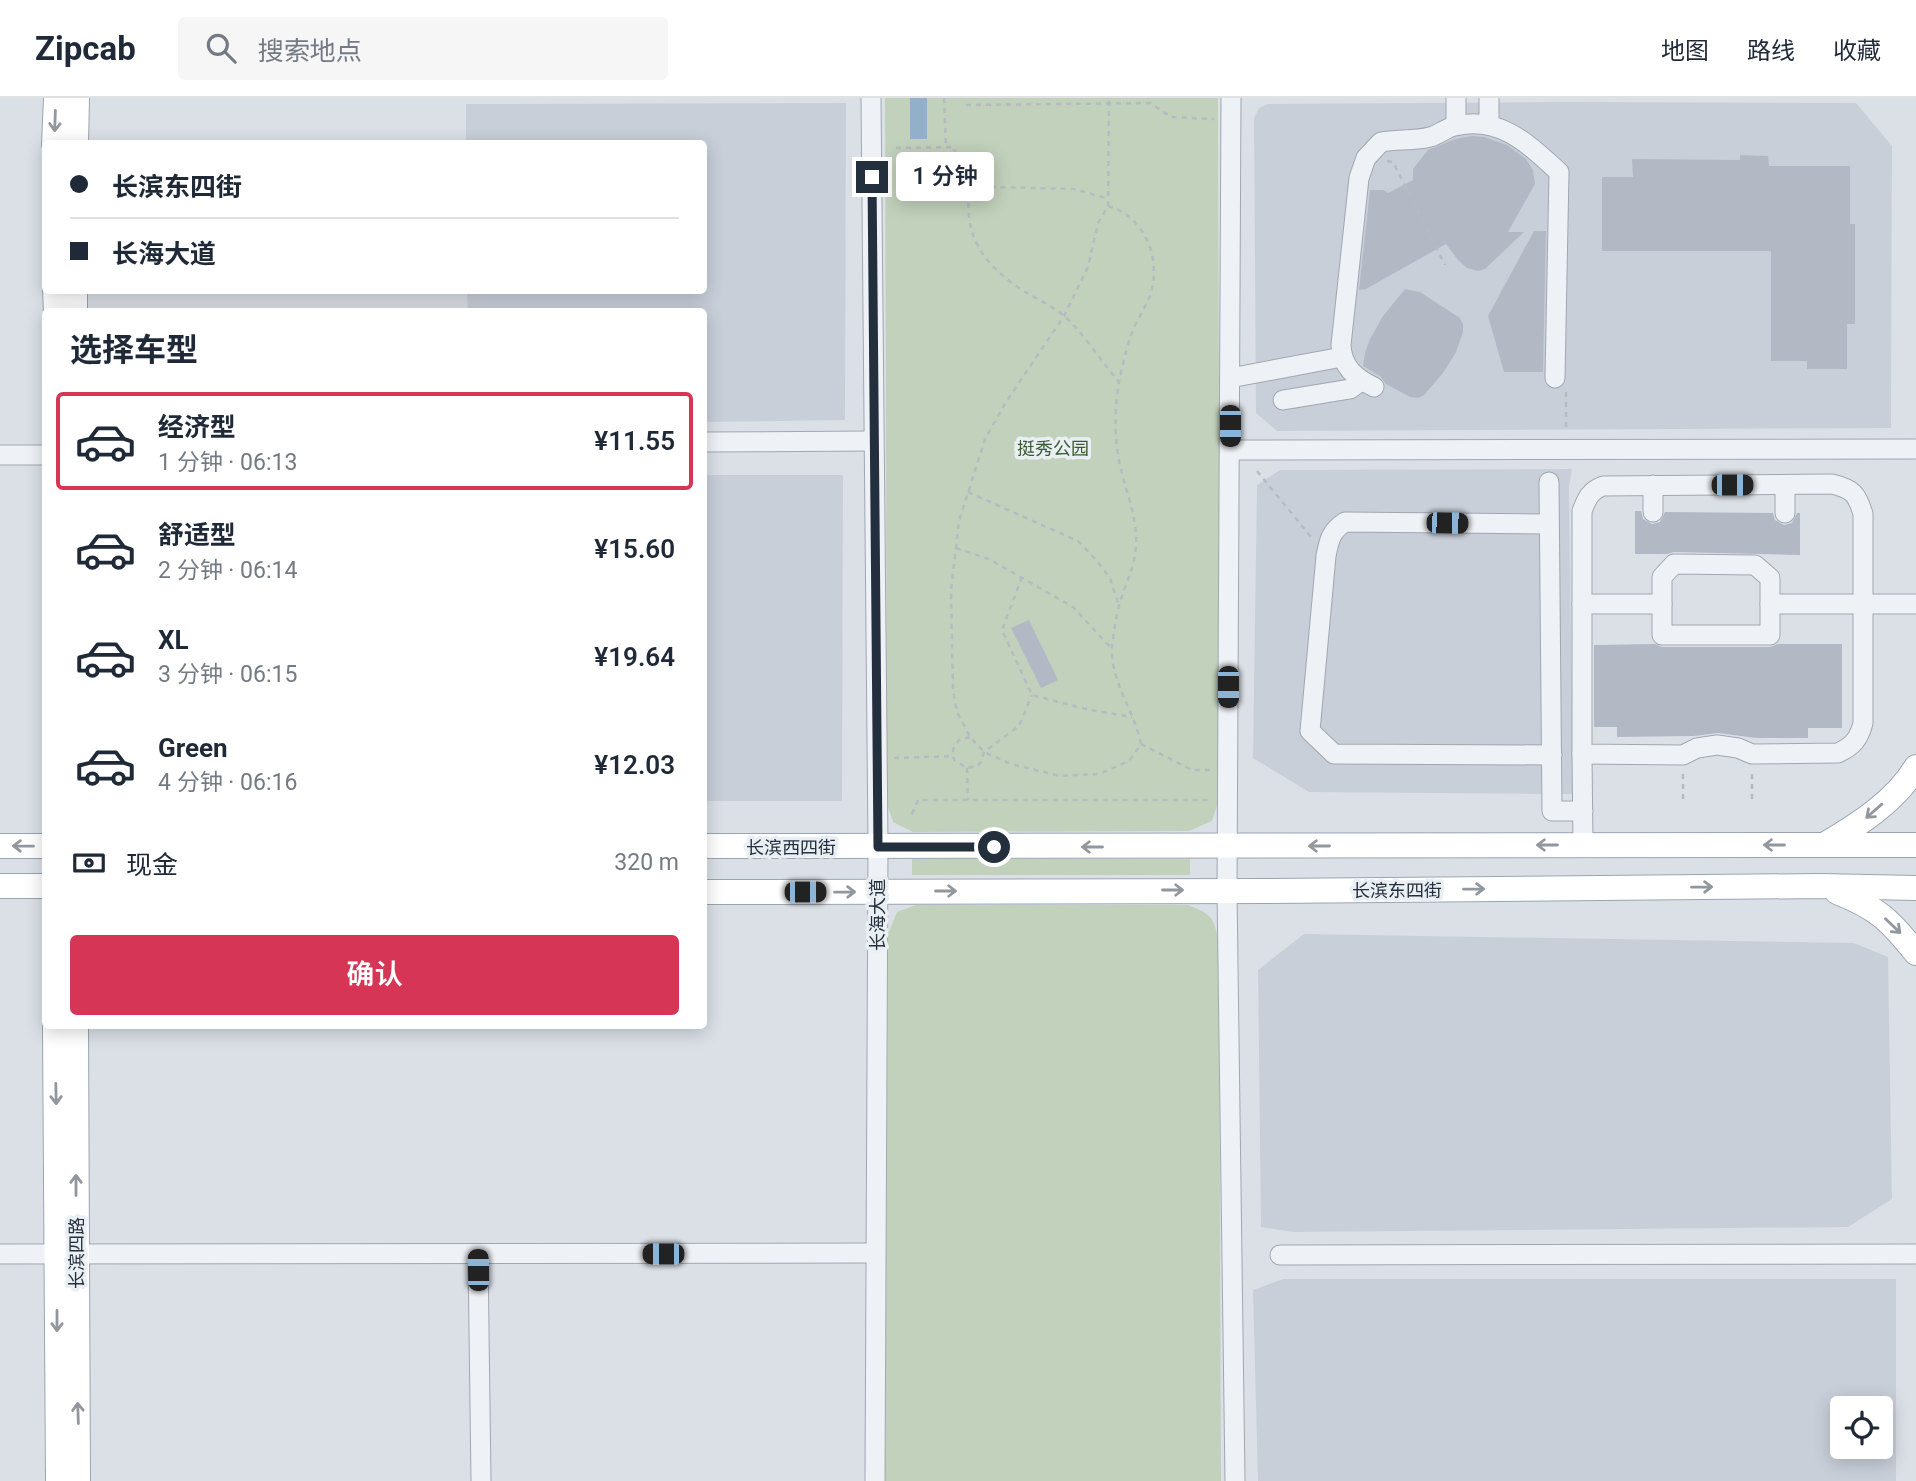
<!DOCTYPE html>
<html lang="zh">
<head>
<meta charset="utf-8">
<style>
  body { margin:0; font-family:Roboto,"Noto Sans SC",sans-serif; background:#f6f6f7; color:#1f2937; height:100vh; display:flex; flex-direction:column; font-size:26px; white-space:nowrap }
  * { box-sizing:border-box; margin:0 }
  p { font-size:23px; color:#747a83 }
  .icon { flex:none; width:38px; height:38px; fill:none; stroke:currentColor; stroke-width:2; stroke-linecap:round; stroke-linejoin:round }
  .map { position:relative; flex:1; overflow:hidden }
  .details { position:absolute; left:42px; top:210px; width:665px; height:721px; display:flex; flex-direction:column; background:#fff; border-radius:7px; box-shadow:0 4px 18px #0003 }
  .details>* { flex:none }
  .guide { position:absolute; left:42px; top:42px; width:665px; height:154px; border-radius:7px; box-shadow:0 4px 18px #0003; display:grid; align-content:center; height:154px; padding:0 28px; background:#fff }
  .controls { position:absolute; left:1830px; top:1298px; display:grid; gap:14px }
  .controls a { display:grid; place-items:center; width:63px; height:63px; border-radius:7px; background:#fff; box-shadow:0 4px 18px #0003; font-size:35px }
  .end { position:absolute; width:32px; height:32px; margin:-16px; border:9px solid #242f3d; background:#fff; box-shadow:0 0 0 4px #fff }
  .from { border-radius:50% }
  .bubble { position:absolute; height:49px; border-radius:7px; background:#fff; box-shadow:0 4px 18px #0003; font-size:23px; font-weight:600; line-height:49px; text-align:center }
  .car { position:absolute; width:21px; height:42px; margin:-21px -10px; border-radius:9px; box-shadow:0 0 5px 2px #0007; background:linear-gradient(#222 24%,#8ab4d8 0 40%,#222 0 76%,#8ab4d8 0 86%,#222 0) }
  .guide b { display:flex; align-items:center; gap:24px; height:66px; font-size:26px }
  .guide b+b { border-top:2px solid #e0e1e3 }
  .guide i { width:18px; height:18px; background:#1f2937 }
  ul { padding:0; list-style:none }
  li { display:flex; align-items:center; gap:21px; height:98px; margin:0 14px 10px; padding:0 14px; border:4px solid transparent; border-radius:7px }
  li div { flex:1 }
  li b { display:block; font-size:26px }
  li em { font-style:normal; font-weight:600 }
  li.active { border-color:#d73555 }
  li>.icon { width:63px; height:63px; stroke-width:1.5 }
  h2 { padding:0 28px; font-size:32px; line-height:84px }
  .pay { display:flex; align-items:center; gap:18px; height:77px; padding:0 28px; font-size:26px }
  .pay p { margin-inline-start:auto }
  .cta { display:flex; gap:14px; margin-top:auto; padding:14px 28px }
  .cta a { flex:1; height:80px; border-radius:7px; background:#d73555; color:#fff; font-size:28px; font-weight:600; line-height:80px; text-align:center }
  header { display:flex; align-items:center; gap:42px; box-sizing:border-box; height:98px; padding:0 35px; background:#fff; border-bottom:2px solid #e0e1e3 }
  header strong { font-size:33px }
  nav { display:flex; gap:38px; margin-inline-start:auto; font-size:24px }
  .search { width:490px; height:63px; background:#f6f6f7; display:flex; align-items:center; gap:18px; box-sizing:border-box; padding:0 24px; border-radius:7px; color:#747a83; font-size:26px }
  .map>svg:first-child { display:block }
</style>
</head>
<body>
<header>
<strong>Zipcab</strong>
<div class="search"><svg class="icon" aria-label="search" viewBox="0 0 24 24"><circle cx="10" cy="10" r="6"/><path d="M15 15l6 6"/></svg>搜索地点</div>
<nav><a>地图</a><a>路线</a><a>收藏</a></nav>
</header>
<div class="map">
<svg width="1916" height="1383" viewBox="0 0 1916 1383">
  <rect width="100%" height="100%" fill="#dbe0e7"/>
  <g fill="#c9cfd9" fill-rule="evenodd">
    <path d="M1569,4l287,1 36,43 -1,282 -614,3 -21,-18 -2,-295 5,-10 9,-4z"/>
    <path d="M846,5l-1,317 -141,2v-110l-236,-1 -1,-20 237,-1v-146l-238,-1v-39z"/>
    <path d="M1572,371l-3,18 4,307 -264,-2 -56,-34 4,-273 23,-15z"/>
    <path d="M704,377h139l-1,326h-138z"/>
    <path d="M1304,836l550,9 34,14 4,242 -44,28 -555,5 -32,-5 -3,-257z"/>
    <path d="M1283,1181h613v202h-638l-5,-191zM1843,1311h38v38h-38z"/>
  </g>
  <g fill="#c2d1bb">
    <path d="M885,0h333l2,699 -8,24 -23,10 -276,1 -20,-10 -6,-18z"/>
    <path d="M1190,761v16h-278v-16z"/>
    <path d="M916,807h272c24,9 26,13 31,38l2,538h-336l3,-547 9,-22z"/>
  </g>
  <rect fill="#92b0ca" x="910" y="0" width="17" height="41"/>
  <g fill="#b2b9c4">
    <path d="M1472,38l12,1 23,8 19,14 7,11 2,14 -27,48h16l-39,37 -7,2 -11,-3 -9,-8 -12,-16 -80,45 -7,1 11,-100h14l4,3 8,-4 17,-9v-11l15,-19 27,-11z"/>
    <path d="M1740,57l28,1 1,10h81v58h5v100h-8v45h-40v-8h-36v-110h-169v-74h31l-1,-18 108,1z"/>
    <path d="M1534,133h12l-3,141h-39l-16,-56z"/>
    <path d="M1405,191l15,3 40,26 3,6v8l-7,20 -13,21 -19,22 -6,3 -8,-1 -24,-13 -6,-8 -17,-10 2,-13 5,-14 13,-23z"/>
    <path d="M1635,413h6l2,8 9,5 8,-2 5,-10 108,1 2,7 9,5 8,-2 5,-10h3v42l-126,-3 -7,2h-32z"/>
    <path d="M1029,522l29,60 -17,8 -30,-60z"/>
    <path d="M1655,546l7,3h108l8,-3h64v84h-34v10h-52l-38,-5 -24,3 -77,1v-10h-23v-82z"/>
  </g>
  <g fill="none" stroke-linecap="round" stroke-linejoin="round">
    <defs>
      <g id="minor">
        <path d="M871,0l7,749 -3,634"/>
        <path d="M1231,0l-4,793 8,590"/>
        <path d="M1456,0v27"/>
        <path d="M1489,0v27"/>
        <path d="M1230,280l112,-21"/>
        <path d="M1374,289c-19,-9 -32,-20 -33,-42l18,-167 7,-20 15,-16c16,-3 34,-1 49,-5 9,-2 15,-9 25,-11 45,-11 74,19 104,46l-4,206"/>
        <path d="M1283,302l67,-11 11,-8"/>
        <path d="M704,344l169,-1"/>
        <path d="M1230,352l686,-1"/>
        <path d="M0,357h46"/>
        <path d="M1549,384l3,329h31"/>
        <path d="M1832,386c21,5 25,10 31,30v209c-4,16 -10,23 -25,30l-86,1 -14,-6 -21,-3 -20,3 -14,7 -101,-1v-243c5,-13 8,-20 21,-25z"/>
        <path d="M1785,387v28"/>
        <path d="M1653,414v-27"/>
        <path d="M1549,426l-204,-2c-14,9 -16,18 -19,34l-16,175 24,23 218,1"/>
        <path d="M1674,466l81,1 15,13v57h-108v-58z"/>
        <path d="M1582,506h80"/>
        <path d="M1770,506h146"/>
        <path d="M1582,656l1,91"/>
        <path d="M0,1156l875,-1"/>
        <path d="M478,1156l3,227"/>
        <path d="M1280,1157l636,-1"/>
      </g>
      <g id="major">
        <path d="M54,46l2,-46"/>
        <path d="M76,46l1,-46"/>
        <path d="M55,192l1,22"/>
        <path d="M75,192v22"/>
        <path d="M1824,747c34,-20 72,-44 92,-78"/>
        <path d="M0,748h46"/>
        <path d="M704,748l1212,-1"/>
        <path d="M0,788h46"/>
        <path d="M704,794l564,-1 552,-5 96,2"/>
        <path d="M1837,794c40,16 52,27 79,61"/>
        <path d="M55,928l3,455"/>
        <path d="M76,928l2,455"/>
      </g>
    </defs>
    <use href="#minor" stroke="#a0a7b1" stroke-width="21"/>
    <use href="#major" stroke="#99a5b3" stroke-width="26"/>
    <g stroke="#b5bbc1" stroke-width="2.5" stroke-dasharray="5 5" stroke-linecap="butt">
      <path d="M944,0l2,49"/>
      <path d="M966,7l184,-2 21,14 43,2"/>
      <path d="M896,50l58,-1 5,26 12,10 24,4 79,2 35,10"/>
      <path d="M1387,63l6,1 52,103"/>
      <path d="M971,85c-10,49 10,80 51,107 13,8 29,15 41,25 17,14 40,48 55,66"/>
      <path d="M1108,108c24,6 42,30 45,54 5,36 -11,46 -22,75 -5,15 -9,32 -12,47 -4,25 -5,54 0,79 5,25 15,47 17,73 2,29 -10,46 -17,72 -3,12 -6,29 -7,42 -1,36 23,63 29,96l-12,17 -30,13 -39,2 -49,-12 -27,-12 -14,-15 -13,-25 -4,-22 -2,-99 8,-70 26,-82 21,-37 58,-86 24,-49 10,-44 10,-17 1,-108"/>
      <path d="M1566,294v39"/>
      <path d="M1257,373l54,66"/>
      <path d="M968,394l110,49 19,20 13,17 9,28"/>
      <path d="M956,450l33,11 84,48 39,42"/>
      <path d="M1022,479l-20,53 30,65 58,15 42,7"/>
      <path d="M970,639l-11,3 -6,9 1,11 13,8 10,-2 4,-4 3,-10 35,-26 13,-31"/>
      <path d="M1141,646l51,26h19"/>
      <path d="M894,660l59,-2"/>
      <path d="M967,670l1,32"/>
      <path d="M1683,701v-27"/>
      <path d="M1752,701v-28"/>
      <path d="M912,716l6,-14h293"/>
    </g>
    <use href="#minor" stroke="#eef1f5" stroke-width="19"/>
    <use href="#major" stroke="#fff" stroke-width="24"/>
  </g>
  <defs><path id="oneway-shaft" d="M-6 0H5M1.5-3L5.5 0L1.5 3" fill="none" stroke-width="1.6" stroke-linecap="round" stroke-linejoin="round" transform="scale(1.75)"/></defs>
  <g stroke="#92979e">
    <use href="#oneway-shaft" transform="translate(55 23) rotate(92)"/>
    <use href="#oneway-shaft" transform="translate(1874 713) rotate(139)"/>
    <use href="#oneway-shaft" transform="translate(1547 747) rotate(180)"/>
    <use href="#oneway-shaft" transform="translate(1774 747) rotate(-180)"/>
    <use href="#oneway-shaft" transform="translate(23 748) rotate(-179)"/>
    <use href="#oneway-shaft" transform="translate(1319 748) rotate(180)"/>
    <use href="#oneway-shaft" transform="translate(1092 749) rotate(180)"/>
    <use href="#oneway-shaft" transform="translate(1702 789) rotate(-1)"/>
    <use href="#oneway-shaft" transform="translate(1474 791) rotate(-1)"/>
    <use href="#oneway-shaft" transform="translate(1173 792)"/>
    <use href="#oneway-shaft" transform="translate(946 793)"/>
    <use href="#oneway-shaft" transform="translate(845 794) rotate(-1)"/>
    <use href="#oneway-shaft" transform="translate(1893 828) rotate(44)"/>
    <use href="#oneway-shaft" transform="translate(56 996) rotate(89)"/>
    <use href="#oneway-shaft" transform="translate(76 1087) rotate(-90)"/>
    <use href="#oneway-shaft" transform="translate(57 1223) rotate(90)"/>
    <use href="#oneway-shaft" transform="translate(78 1315) rotate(-92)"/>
  </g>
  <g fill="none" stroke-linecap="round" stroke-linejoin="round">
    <path stroke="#242f3d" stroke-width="9" d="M872,79l6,670h116"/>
  </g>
  <g text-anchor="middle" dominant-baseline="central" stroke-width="7" stroke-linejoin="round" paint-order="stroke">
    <g font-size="18" fill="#3a5a30" stroke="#eaeff4">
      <text x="1053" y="350">挺秀公园</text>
    </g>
    <g font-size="18" fill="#242f3d" stroke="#eaeff4">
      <text x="791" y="749">长滨西四街</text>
      <text x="1397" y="792">长滨东四街</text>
      <text transform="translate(877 817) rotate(-90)">长海大道</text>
      <text transform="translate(76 1155) rotate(-90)">长滨四路</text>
    </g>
  </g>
</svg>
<div class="controls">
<a><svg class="icon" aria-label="locate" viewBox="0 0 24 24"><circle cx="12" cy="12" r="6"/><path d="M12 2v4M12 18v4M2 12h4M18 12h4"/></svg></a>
</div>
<i class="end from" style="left:994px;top:749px"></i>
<i class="end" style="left:872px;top:79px"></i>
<div class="bubble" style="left:896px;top:54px;width:98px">1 分钟</div>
<i class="car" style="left:1230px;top:328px;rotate:180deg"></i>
<i class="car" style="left:1732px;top:387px;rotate:90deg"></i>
<i class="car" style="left:1447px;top:425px;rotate:91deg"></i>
<i class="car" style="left:1228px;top:589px;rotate:180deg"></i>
<i class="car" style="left:805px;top:794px;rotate:90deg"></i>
<i class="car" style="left:663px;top:1156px;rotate:270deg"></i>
<i class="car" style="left:478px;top:1172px;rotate:359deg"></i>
<div class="guide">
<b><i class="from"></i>长滨东四街</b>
<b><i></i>长海大道</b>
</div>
<section class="details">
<h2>选择车型</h2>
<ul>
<li class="active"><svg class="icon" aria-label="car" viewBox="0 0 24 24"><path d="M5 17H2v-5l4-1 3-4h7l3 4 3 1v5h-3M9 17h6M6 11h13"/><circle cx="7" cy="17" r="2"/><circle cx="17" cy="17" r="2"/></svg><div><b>经济型</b><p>1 分钟 · 06:13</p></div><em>¥11.55</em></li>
<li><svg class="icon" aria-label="car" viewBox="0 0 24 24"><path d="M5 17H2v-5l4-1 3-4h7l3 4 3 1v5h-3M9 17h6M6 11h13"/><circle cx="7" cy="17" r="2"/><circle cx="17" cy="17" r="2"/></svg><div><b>舒适型</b><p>2 分钟 · 06:14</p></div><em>¥15.60</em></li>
<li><svg class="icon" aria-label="car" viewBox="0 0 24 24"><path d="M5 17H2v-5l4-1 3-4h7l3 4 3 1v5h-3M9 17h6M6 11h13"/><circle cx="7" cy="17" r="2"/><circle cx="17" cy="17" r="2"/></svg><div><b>XL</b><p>3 分钟 · 06:15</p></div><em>¥19.64</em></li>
<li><svg class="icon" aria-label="car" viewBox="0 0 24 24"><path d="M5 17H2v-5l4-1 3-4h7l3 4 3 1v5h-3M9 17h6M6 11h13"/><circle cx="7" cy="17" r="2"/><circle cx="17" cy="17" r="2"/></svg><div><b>Green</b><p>4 分钟 · 06:16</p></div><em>¥12.03</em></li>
</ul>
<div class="pay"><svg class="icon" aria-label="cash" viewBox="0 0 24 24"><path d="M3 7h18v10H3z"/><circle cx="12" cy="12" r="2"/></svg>现金<p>320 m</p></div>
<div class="cta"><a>确认</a></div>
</section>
</div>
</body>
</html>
